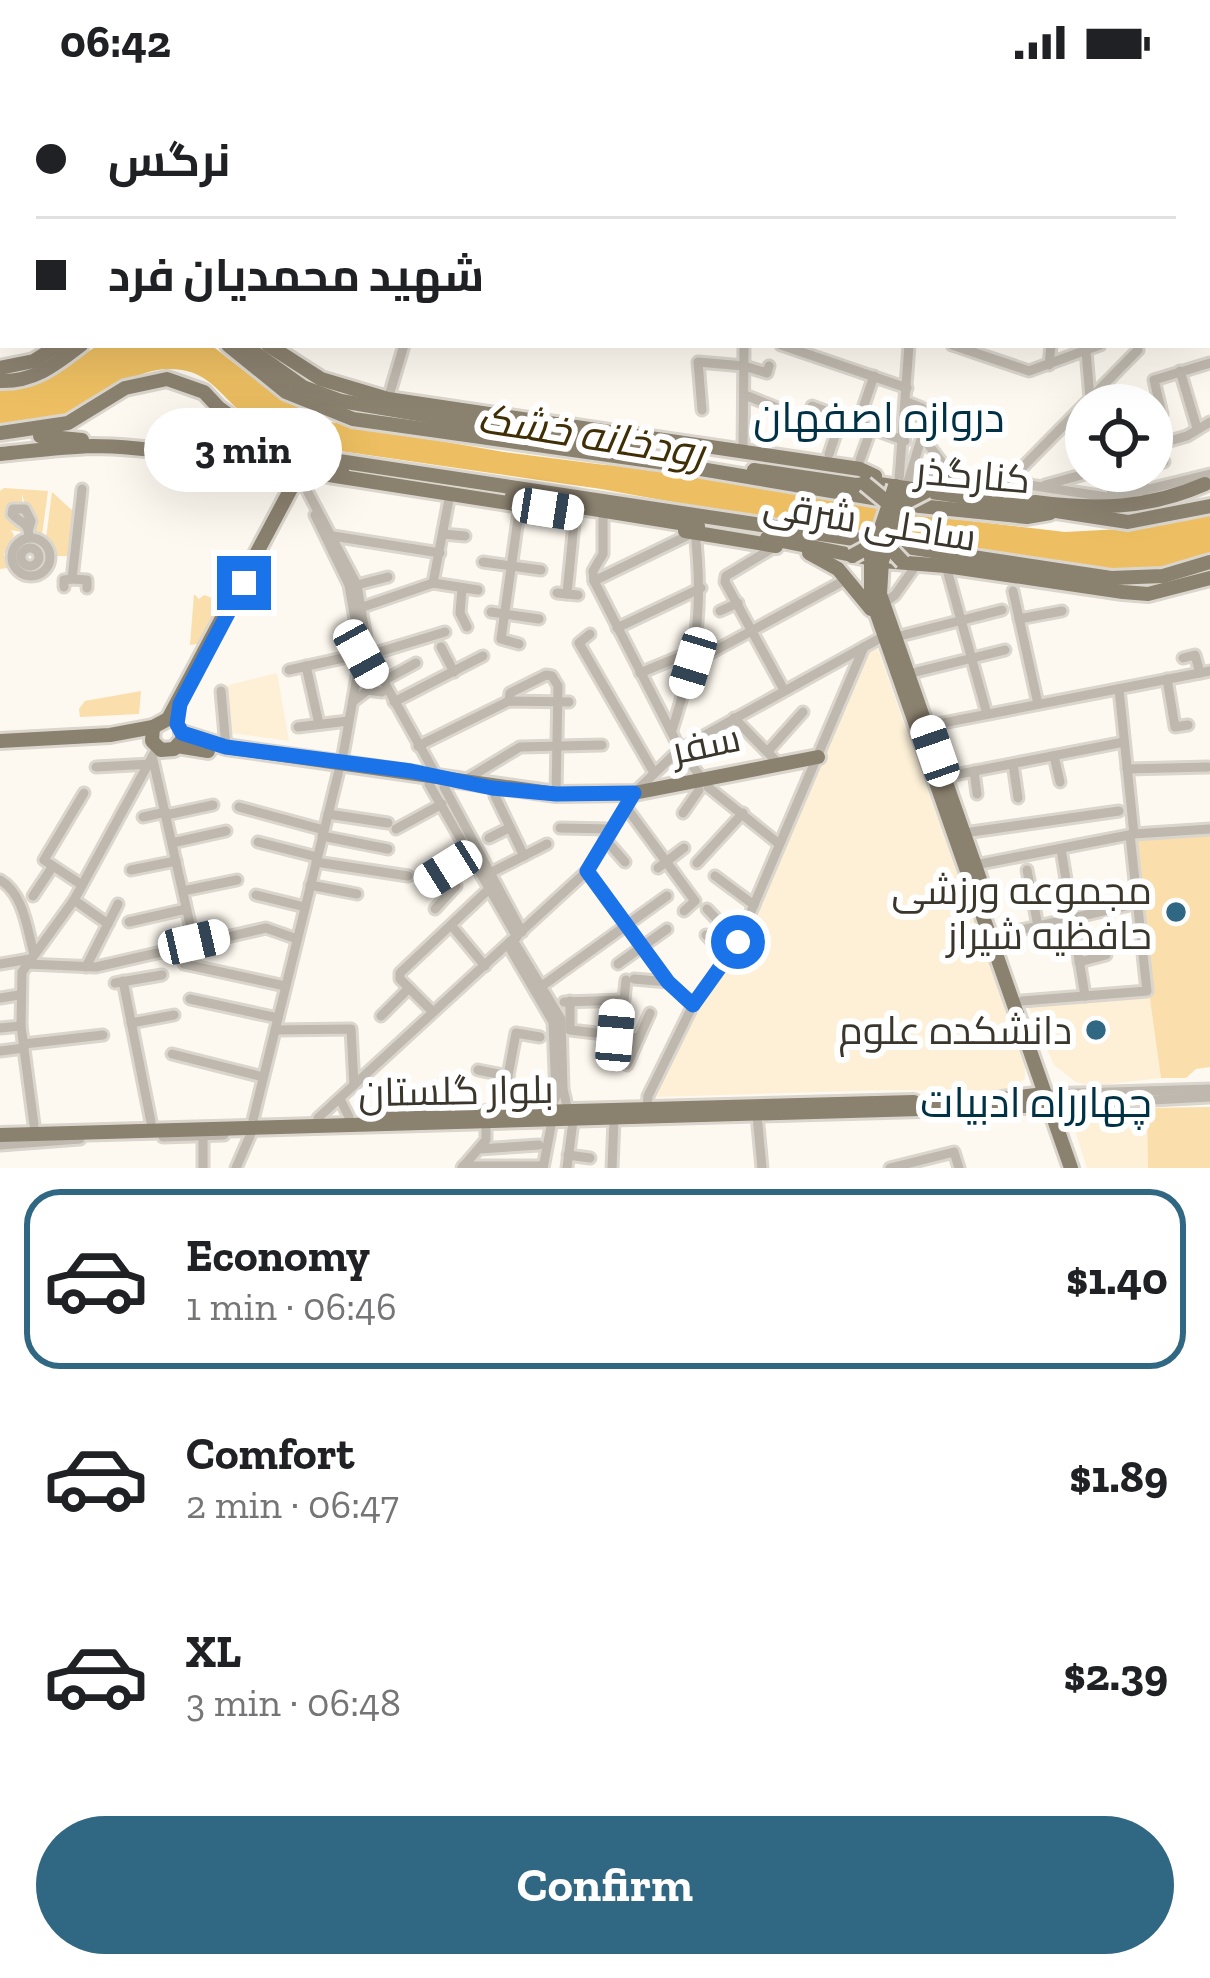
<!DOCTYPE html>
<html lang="en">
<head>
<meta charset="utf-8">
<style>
  body { margin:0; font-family:"Zilla Slab",Cairo,serif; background:#f2f2f2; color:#202124; height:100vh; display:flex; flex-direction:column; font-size:45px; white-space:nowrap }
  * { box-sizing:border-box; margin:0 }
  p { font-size:39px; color:#757577 }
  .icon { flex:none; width:66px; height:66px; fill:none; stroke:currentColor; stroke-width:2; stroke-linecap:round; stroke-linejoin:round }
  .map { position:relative; height:1084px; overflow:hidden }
  .panel { display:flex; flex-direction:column; background:#fff; flex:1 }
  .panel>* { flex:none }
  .top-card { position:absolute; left:0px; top:0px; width:1212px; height:264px; box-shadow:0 12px 48px #0002; display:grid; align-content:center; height:264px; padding:0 36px; background:#fff }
  .fabs { position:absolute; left:1065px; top:300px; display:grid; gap:24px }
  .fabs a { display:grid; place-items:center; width:108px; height:108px; border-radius:50%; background:#fff; box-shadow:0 12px 48px #0002; font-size:60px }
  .end { position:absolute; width:54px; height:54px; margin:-27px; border:15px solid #1a73e8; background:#fff; box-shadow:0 0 0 6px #fff }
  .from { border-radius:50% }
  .bubble { position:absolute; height:84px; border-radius:42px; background:#fff; box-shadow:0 12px 48px #0002; font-size:39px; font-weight:700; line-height:84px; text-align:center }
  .car { position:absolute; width:36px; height:72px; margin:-36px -18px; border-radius:15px; box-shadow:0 0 9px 3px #0007; background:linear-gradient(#fff 24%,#345 0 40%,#fff 0 76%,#345 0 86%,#fff 0) }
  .top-card b { display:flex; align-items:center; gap:42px; height:114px; font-size:45px }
  .top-card b+b { border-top:3px solid #e0e0e0 }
  .top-card i { width:30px; height:30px; background:#202124 }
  ul { padding:21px 0 0; list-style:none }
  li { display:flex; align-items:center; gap:36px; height:180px; margin:0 24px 18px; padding:0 12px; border:6px solid transparent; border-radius:36px }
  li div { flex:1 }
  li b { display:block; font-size:45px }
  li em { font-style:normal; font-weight:700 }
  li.active { border-color:#306782 }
  li>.icon { width:108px; height:108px; stroke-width:1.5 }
  .action { display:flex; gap:24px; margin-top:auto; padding:24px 36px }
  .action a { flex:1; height:138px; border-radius:72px; background:#306782; color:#fff; font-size:48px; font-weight:700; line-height:138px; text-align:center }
  .status { display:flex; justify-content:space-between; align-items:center; height:84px; padding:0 60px; background:#fff; direction:ltr }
  .status svg { height:33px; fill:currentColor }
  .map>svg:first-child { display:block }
</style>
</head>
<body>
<div class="status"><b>06:42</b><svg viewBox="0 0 49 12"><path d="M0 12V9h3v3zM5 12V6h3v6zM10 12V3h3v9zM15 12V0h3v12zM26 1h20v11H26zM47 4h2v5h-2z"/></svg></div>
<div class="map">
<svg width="1210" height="1084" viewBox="0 0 1210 1084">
  <rect width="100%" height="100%" fill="#fef9f0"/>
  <g fill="#fdf0d7">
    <path d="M877,563l148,418v13l-13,13 -122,-1 -234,7 36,-83 56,-78 121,-287z"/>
    <path d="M277,589l12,68 -60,-8 -7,-46z"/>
    <path d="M1152,907l9,87 -69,8 -16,-4 -22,-17 -27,-61z"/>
    <path d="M1147,1024l1,60h-61l-13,-41 8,-16z"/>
  </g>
  <g fill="#fadeab">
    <path d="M4,404l44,3 -6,44 -11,-3 1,-22 -6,-2 -4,-14v12l-13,-1 18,28 -16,-3 3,5 -10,19 4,14 -8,1v-78z"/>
    <path d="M52,408l22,20 -4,44h-14l-10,-18z"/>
    <path d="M194,510l5,5 5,-4 19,7 -19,41 -14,2z"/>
    <path d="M141,607l-2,23 -59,3 -1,-8 6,-8z"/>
    <path d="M1210,747v236l-14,2 -10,9h-25l-13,-94 -12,-144 4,-4z"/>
    <path d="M1210,1023v61h-62l-1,-60z"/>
  </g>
  <path fill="#edbf62" d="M99,261h112l54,42 66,35 173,30 101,13 57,1 267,50 136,16 75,-4 70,-19v48l-17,8 -75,10 -298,-46 -219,-40 -295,-43c-24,-7 -45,-17 -65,-34 -19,-16 -32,-38 -59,-42 -46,-7 -71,26 -109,43 -21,10 -50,12 -73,11v-38c39,1 67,-22 99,-41z"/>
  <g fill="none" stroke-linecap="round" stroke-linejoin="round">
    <path stroke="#d7d2c9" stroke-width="14" stroke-dasharray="14 7" stroke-linecap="butt" d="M630,360l71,11"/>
    <defs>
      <g id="minor">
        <path d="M40,0l14,3"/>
        <path d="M538,0l1,3"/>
        <path d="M625,0l7,3"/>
        <path d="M750,0l6,3"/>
        <path d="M1018,0l1,3"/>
        <path d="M1184,0l1,3"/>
        <path d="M274,3v-3"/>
        <path d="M484,3l1,-3"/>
        <path d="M598,3v-3"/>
        <path d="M0,89l3,1"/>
        <path d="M1209,126l1,5"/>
        <path d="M1209,198l1,-1"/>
        <path d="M1209,228l1,1"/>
        <path d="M781,261l126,43"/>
        <path d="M952,261l77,26 71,-26"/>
        <path d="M1086,267l4,48"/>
        <path d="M1049,281l2,-20"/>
        <path d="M1180,287l17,57"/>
        <path d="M745,311l30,12"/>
        <path d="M388,315l16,-54"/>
        <path d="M812,322l93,35"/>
        <path d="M702,326l-4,-48 46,4 23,7 2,-7"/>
        <path d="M862,327l12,-35"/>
        <path d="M1152,335l10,-5 -8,-34 56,-17"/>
        <path d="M922,352l27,36"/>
        <path d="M1166,358l21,-6 23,-14"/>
        <path d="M743,368l1,-107"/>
        <path d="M829,370l13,-38"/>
        <path d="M860,376l12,-33"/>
        <path d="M1152,379l12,-1"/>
        <path d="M922,386l56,7"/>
        <path d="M1107,387l6,27"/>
        <path d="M1012,394l126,-128 -1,-5"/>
        <path d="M1012,394h11l6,7 -14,6 -7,-4 -1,-5z"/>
        <path d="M899,396l10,-135"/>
        <path d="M303,399l54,102 12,70 67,120"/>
        <path d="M1029,401l84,13 97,-24"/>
        <path d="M1045,401l51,-14"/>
        <path d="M906,404l16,-52v-28l-15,-6"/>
        <path d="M1144,408l1,-21"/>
        <path d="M315,431l34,70 12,69 7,13"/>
        <path d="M29,444l2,-7 -6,-12h-12l-1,5c8,9 17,8 17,23"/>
        <path d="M443,450l22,2"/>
        <path d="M333,452l107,17"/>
        <circle cx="31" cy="473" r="19"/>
        <path d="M776,462l-50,30 -1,6 59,108"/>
        <circle cx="30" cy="473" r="9"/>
        <path d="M483,478l58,8"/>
        <path d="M946,482l41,148"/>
        <path d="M72,495l15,1v8"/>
        <path d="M594,497l101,-49c9,79 1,123 -23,198"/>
        <path d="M594,497l86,168 23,31"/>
        <path d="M594,497l-1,-10 10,-17v-36"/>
        <path d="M433,499l17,-89"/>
        <path d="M433,499l45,7"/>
        <path d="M357,501l31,-8"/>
        <path d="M64,503v-7l8,-1 10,-90"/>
        <path d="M462,505l-2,24 7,14"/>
        <path d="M1013,507l25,113"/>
        <path d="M557,509l21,2"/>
        <path d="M567,510l8,-81"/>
        <path d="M884,519l11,-8 22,-31"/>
        <path d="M363,523l70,-24"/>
        <path d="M720,527l18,-8"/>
        <path d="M491,528l48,7"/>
        <path d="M1019,535l43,-8"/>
        <path d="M617,544l84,-40"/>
        <path d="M590,550l-11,9 74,128"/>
        <path d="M896,553l106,-27"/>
        <path d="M519,560l-18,-5 19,-134"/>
        <path d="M441,563l13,25"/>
        <path d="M369,571l76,-23"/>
        <path d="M1183,574l12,-3 5,18"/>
        <path d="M694,578l153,-83"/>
        <path d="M306,582l13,58"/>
        <path d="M289,586l72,-16"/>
        <path d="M640,589l56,-23"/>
        <path d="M908,590l97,-24"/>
        <path d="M1167,595l8,48 13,-2"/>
        <path d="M383,597l33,-18"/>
        <path d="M1119,605l15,145"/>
        <path d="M221,607l5,56"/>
        <path d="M355,616l13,-10 14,2"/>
        <path d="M509,617l1,-8 36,-18 6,1 6,10 -2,108"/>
        <path d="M394,618l89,-46"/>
        <path d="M734,634l43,44"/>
        <path d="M298,643l50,-6"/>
        <path d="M922,643l288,-56"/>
        <path d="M418,662l91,-45 60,1"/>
        <path d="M769,666l34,-38"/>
        <path d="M1054,672l6,26"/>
        <path d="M153,676l41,182"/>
        <path d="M342,677l19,-107"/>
        <path d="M1013,680l5,34"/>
        <path d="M96,683l55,-3"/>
        <path d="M1127,685l81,-2"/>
        <path d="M974,687l3,23"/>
        <path d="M944,693l180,-35"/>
        <path d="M467,695l53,-32 82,-2"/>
        <path d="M429,700l88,153"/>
        <path d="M444,703l78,145"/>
        <path d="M708,703l71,57"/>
        <path d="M495,712l29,60"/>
        <path d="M239,723l85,23"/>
        <path d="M626,723l69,94 -11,10"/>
        <path d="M683,729l16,-23"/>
        <path d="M328,730l60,9"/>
        <path d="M166,731l47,-10"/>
        <path d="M143,733l23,-5"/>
        <path d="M560,744l52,1"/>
        <path d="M396,745l46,-25"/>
        <path d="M964,749l155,-22"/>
        <path d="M322,752l66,13"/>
        <path d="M489,754l20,-10"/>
        <path d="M605,755l20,23"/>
        <path d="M258,758l59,15"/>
        <path d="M172,759l54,-12"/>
        <path d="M1061,765l24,147"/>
        <path d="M316,778l92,14"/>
        <path d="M697,779l46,-50"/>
        <path d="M975,781l159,-31 76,-5"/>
        <path d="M658,784l26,-20"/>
        <path d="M131,786l45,-9"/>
        <path d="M1027,786l11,56"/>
        <path d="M587,787l81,111 25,23"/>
        <path d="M490,789l57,-29"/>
        <path d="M715,792l39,29"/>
        <path d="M0,796c24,14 27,49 34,74"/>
        <path d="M425,800l46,-29"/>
        <path d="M82,801l-38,-25 40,-67"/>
        <path d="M310,801l47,9"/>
        <path d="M183,807l54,-11"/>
        <path d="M256,811l49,12"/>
        <path d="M33,812l20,-30"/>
        <path d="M74,816l34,24"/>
        <path d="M435,825l21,-23"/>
        <path d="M707,825l31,33"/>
        <path d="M129,838l57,-13"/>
        <path d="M451,841l34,41"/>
        <path d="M706,851l21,22"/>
        <path d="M999,851l139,-32"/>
        <path d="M513,856l48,79 2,70 5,22"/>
        <path d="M508,861l45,77 3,74 -7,15"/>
        <path d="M1079,878l27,-7"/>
        <path d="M0,880l30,-5"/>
        <path d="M27,880l69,3 170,-39 31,11"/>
        <path d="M184,880l101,22"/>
        <path d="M618,880l49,-35"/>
        <path d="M86,883l32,-63"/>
        <path d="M634,895l34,3"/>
        <path d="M123,897l28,141"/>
        <path d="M115,899l47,-8"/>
        <path d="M542,902l125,-90"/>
        <path d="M0,914l19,-3"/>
        <path d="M190,915l88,19"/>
        <path d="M570,917v29l69,8"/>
        <path d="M1022,917l125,-10 -17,-156"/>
        <path d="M564,918l60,-2 2,-20"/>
        <path d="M432,927l-32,-32v-6l89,-84"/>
        <path d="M381,932l28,-28"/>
        <path d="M131,939l43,-8"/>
        <path d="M0,944l21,-2"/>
        <path d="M275,946l76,-1 3,56"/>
        <path d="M615,951l3,-35"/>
        <path d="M24,960l79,-9"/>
        <path d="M0,967l24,-3"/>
        <path d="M172,970l91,23"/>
        <path d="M627,981l23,-52"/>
        <path d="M478,986l30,6"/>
        <path d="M1045,1010l165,-5"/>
        <path d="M340,1015l9,18"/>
        <path d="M1058,1021l152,-8"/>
        <path d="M647,1025l1,-13 45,-91 45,-63 126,-295"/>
        <path d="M501,1029l15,-80 24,4"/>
        <path d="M757,1031l5,53"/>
        <path d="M318,1034l269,-247 47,-78 46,-44 204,-113"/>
        <path d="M253,1036l86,-350"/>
        <path d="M34,1041l-13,-99 1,-54 52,-72 83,-152"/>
        <path d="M203,1052v32"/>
        <path d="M163,1053l61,-2"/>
        <path d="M0,1061l80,-6"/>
        <path d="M479,1065l60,-4"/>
        <path d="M568,1071l22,3"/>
        <path d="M463,1082h80"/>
        <path d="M236,1084l17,-39"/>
        <path d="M462,1084l24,-28v-17"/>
        <path d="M543,1084l9,-47"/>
        <path d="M567,1084l6,-47"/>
        <path d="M612,1084l2,-48"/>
        <path d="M890,1084l64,-16 5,16"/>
      </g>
      <g id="major">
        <path d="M92,0l3,3"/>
        <path d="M228,261l58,47 67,27 312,44 255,43 107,11 23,-4"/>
        <path d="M244,261l59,42 38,14 302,51"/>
        <path d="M268,261l53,34 67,20 472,70 15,7"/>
        <path d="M0,284l34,-7 25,-16"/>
        <path d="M0,297c34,1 55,-16 81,-36"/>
        <path d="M0,349l68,-10 57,-35 42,-9 37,13 15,16 49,35 51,15 792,120 52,-2 47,-14"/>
        <path d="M40,352l42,4"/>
        <path d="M0,370c31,-3 62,-7 93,-8 41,0 172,13 201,37"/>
        <path d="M305,384l37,2"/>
        <path d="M754,386l102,15 17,-2"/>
        <path d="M329,391l192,30"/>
        <path d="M288,394l3,-12h12l4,11 -4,6h-9"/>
        <path d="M866,398l262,40 82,-16"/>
        <path d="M938,402l5,-6 49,5 15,-3"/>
        <path d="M512,412l186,30"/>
        <path d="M1035,418c62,8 113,7 170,-18"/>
        <path d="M685,447l91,15"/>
        <path d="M767,454l115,23 64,5 177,26 25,2 62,-16"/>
        <path d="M809,469l29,16 33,40"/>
        <path d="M871,474v39l200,571"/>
        <path d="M882,477l-2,33 104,297"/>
        <path d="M153,643l-1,14 9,9 13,-1 7,-8"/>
        <path d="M182,649l44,14 330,47 78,-1 184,-36"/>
        <path d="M0,657l110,-6 43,-8 15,-8 126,-236"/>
        <path d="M177,662l31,5"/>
        <path d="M1002,1015l43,-5"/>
        <path d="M384,1032l530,-14"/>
        <path d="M0,1051l1058,-30"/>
      </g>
    </defs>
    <use href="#minor" stroke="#dbd6cd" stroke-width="15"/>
    <use href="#major" stroke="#dbd6cd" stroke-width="20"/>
    <use href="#minor" stroke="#beb8ae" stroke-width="9"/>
    <use href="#major" stroke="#8b816f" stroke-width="14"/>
    <defs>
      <g id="major-bridge">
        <path d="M865,400l23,19"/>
        <path d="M900,421l27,-14"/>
        <path d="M887,461l16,17"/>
        <path d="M852,472l24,-13"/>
        <path d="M871,474l24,-72"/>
        <path d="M882,477l24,-73"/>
      </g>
    </defs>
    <use href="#major-bridge" stroke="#dbd6cd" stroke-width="20" stroke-linecap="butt"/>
    <use href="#major-bridge" stroke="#8b816f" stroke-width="14"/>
  </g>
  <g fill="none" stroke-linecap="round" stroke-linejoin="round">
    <path stroke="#1a73e8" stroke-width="15" d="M244,499l-64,121 -3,20 5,9 44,14 185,24 81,17 64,6 78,-1 -47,78 81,111 25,23 45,-63"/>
  </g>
  <g fill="#306782" stroke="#fff" stroke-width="4.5">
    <circle cx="1176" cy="828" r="12"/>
    <circle cx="1096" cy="946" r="12"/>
  </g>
  <g text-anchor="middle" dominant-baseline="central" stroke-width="12" stroke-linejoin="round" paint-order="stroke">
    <g font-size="39" fill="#3b362c" stroke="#fff">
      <text transform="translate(973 391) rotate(5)">کنارگذر</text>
      <text transform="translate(870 437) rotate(9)">ساحلی شرقی</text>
      <text transform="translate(706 660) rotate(-12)">سفر</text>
      <text transform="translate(456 1007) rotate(-1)">بلوار گلستان</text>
    </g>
    <g font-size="39" fill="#3b362c" stroke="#fff" text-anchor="end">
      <text x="1152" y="806">مجموعه ورزشی<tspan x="1152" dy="45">حافظیه شیراز</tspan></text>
      <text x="1072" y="946">دانشکده علوم</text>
    </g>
    <g font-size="42" fill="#013145" stroke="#fff">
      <text x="879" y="333">دروازه اصفهان</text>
      <text x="1036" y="1018">چهارراه ادبیات</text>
    </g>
    <g font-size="42" font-style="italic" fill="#402e04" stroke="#fff">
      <text transform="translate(591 351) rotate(9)">رودخانه خشک</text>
    </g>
  </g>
</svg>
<div class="fabs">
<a><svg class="icon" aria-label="locate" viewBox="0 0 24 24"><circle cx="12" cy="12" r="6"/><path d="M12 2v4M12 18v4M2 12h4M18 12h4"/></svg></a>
</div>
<i class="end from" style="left:738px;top:858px"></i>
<i class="end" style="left:244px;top:499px"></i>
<div class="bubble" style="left:144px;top:324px;width:198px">3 min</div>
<i class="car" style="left:548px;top:425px;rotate:99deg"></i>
<i class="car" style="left:361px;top:570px;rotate:151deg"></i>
<i class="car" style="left:693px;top:579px;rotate:197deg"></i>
<i class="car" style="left:935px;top:667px;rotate:341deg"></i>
<i class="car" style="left:448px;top:785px;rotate:238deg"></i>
<i class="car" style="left:194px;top:858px;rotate:77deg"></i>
<i class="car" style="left:615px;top:951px;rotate:5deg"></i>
<div class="top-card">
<b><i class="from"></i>نرگس</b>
<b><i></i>شهید محمدیان فرد</b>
</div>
</div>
<section class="panel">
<ul>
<li class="active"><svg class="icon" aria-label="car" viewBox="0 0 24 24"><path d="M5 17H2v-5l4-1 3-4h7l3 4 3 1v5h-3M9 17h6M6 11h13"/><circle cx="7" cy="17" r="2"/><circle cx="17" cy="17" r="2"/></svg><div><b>Economy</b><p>1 min · 06:46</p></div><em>$1.40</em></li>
<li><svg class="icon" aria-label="car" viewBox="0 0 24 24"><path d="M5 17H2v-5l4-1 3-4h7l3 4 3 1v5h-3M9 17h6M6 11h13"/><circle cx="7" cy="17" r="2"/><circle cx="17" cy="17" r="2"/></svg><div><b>Comfort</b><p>2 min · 06:47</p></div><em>$1.89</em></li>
<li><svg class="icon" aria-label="car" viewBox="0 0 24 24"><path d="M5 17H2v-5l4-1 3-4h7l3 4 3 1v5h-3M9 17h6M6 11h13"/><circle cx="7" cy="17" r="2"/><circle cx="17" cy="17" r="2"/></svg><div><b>XL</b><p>3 min · 06:48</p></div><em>$2.39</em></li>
</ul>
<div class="action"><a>Confirm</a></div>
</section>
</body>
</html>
